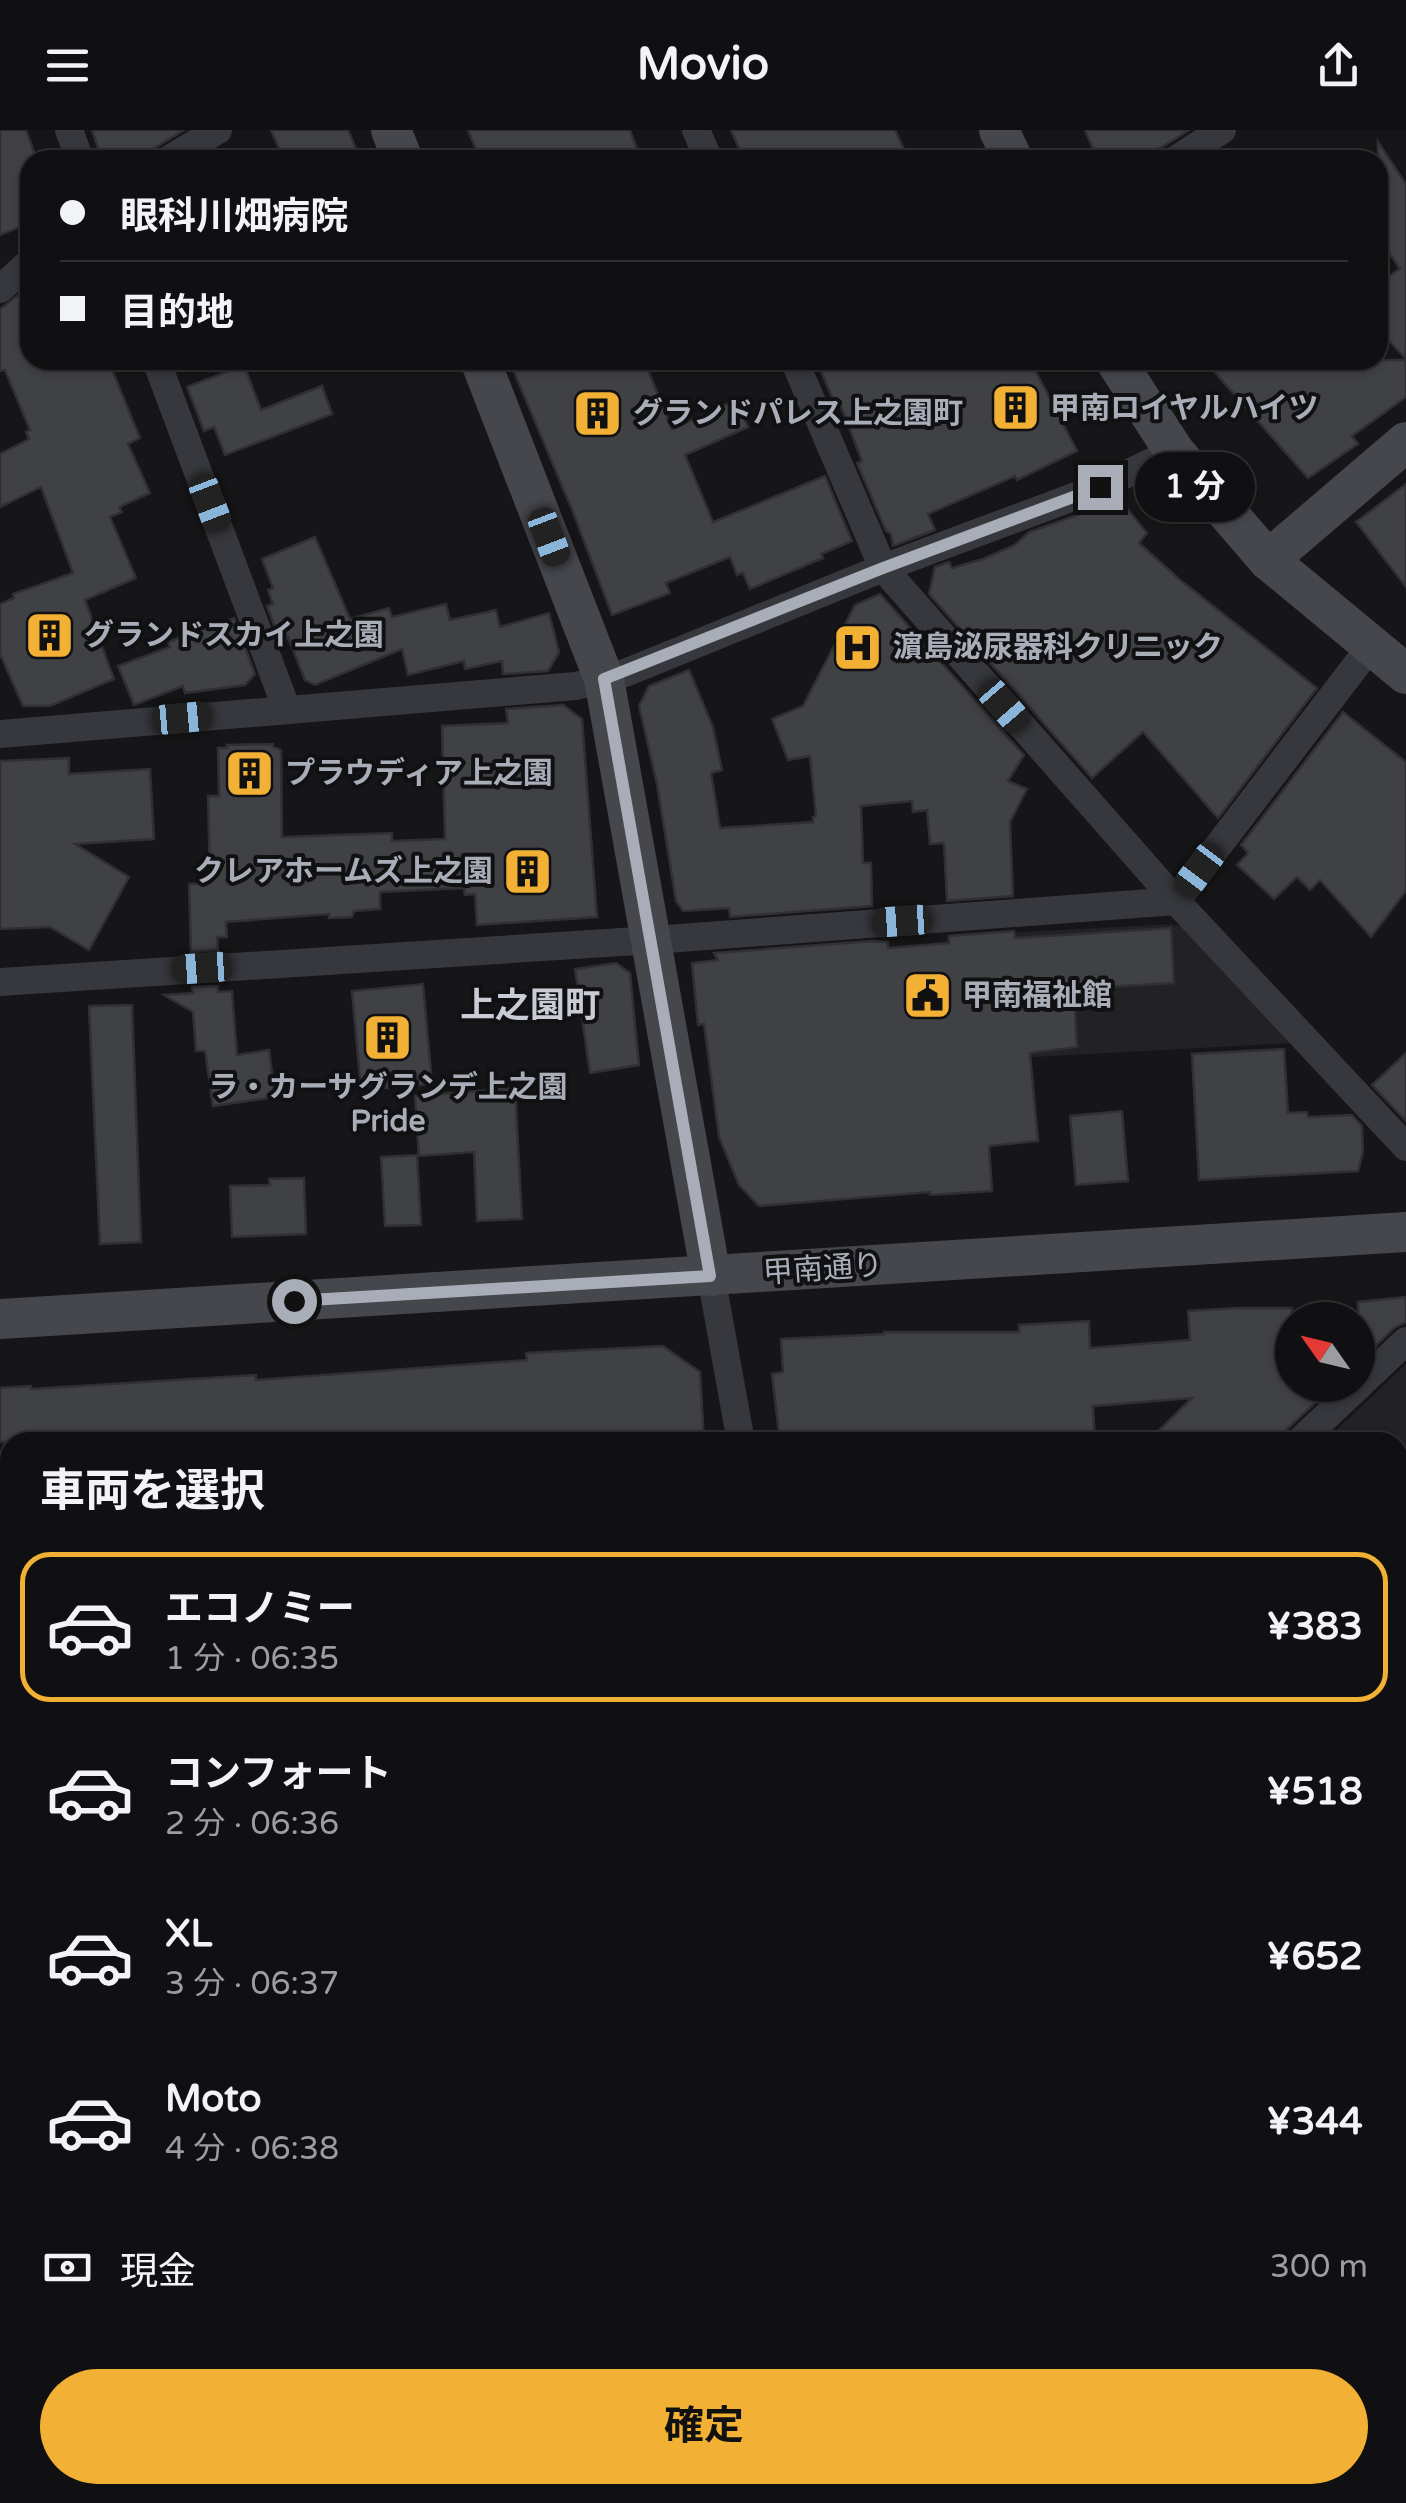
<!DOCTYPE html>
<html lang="ja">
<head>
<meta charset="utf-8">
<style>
  body { margin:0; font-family:"Varela Round","Noto Sans JP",sans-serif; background:#19191b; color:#f1f3f6; height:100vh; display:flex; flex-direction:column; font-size:38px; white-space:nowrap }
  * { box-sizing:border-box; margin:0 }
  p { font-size:32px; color:#9c9d9f }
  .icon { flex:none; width:55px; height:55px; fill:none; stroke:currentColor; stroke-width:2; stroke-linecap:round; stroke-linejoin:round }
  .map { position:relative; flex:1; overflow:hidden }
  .drawer { position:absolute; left:0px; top:1302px; width:1408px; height:1072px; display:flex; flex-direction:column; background:#101012; border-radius:30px 30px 0 0; box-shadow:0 2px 8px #0004,0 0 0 2px #303032 }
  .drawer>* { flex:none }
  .top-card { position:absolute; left:20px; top:20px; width:1368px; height:220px; border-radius:30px; box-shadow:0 2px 8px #0004,0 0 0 2px #303032; display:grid; align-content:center; height:220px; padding:0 40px; background:#101012 }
  .needle { width:65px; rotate:304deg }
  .buttons { position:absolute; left:1275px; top:1172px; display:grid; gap:20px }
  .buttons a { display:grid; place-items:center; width:100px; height:100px; border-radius:50%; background:#101012; box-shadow:0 2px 8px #0004,0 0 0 2px #303032; font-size:50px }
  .end { position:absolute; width:45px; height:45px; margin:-22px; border:12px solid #a8adb8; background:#111; box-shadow:0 0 0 5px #111 }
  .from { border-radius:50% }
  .bubble { position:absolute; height:70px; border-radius:35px; background:#101012; box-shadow:0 2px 8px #0004,0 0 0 2px #303032; font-size:32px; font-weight:700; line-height:70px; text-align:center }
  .car { position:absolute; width:30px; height:60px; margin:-30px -15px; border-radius:12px; box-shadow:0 0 8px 2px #0007; background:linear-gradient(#222 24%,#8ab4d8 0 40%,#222 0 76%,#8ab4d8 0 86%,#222 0) }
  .top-card b { display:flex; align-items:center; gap:35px; height:95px; font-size:38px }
  .top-card b+b { border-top:2px solid #303032 }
  .top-card i { width:25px; height:25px; background:#f1f3f6 }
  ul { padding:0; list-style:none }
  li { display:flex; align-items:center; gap:30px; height:150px; margin:0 20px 15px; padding:0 20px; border:5px solid transparent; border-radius:30px }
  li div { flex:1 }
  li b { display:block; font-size:38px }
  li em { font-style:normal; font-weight:700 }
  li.current { border-color:#f2b134 }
  li>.icon { width:90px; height:90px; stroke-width:1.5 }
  h2 { padding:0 40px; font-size:45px; line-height:120px }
  .pay { display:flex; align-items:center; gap:25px; height:110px; padding:0 40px; font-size:38px }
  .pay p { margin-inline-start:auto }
  .button { display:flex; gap:20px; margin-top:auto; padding:20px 40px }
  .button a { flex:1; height:115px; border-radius:60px; background:#f2b134; color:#111; font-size:40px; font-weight:700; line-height:115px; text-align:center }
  header { display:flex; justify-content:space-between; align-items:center; height:130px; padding:0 40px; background:#101012; font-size:45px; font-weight:700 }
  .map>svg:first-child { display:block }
</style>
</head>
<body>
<header><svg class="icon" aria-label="menu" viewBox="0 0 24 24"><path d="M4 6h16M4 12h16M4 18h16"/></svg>Movio<svg class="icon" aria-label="share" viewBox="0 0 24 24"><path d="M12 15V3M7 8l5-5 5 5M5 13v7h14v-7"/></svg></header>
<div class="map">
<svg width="1406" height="2373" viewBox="0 0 1406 2373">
  <rect width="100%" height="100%" fill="#161618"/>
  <g fill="#222225">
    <path d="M1171,794l20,5 100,114 -276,15 -6,-125z"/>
    <path d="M1406,1234v893l-8,-9v-806h-74z"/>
    <path d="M10,2264v101h765l7,8h-767l-15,-13v-90z"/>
  </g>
  <g fill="#1e261f">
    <path d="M1406,1476v483l-8,-9v-466z"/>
    <path d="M460,2365h280l7,8h-294z"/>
  </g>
  <g fill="#404145" stroke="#303034" stroke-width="2.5">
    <path d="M0,0h26l11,30h-7v63l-30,12z"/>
    <path d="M92,0h92l-49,30h-33z"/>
    <path d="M271,0h77l13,30h-77z"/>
    <path d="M468,0h162l11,30h-161z"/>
    <path d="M731,0h164l14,30h-165z"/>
    <path d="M1085,0h104l-25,16 -31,14h-35z"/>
    <path d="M1378,12l28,42v175l-28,-30v-46l22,-14 -22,-33z"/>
    <path d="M30,156v74h78l32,78 -12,6 22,49 -31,14 3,5 -12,5 26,61 -51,22 29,79 -64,27h-27l-23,-52v-50l14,-6 -1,-4 60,-21 -32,-86 -41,20v-53l29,-15 -3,-7 4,-2 -25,-60 -5,1v-62z"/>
    <path d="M509,230h135l28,69 64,-29 12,27 -63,28 28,67 112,-46 27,65 -31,13 2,4 -73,31 -7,-16 -6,2 -7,-18 -64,26 4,10 -58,22 -39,-103z"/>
    <path d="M816,230h214l47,91 -60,29 -2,-4 -87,38 7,16 -42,16 -2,-12 -5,-3 -29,-68 5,-2 -22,-57 -4,2z"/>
    <path d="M1204,230h202v37l-54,39 6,8 -50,34z"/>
    <path d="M244,235l17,45 61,-24 10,28 -107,41 -11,-28 -10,4 -17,-44z"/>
    <path d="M1406,354v103l-50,-65z"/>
    <path d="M1120,370l27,33 -8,10 40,36 138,109 -99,130 -75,-86 -51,46 -163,-184 6,-27 14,-5 3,6 31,-9 32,-14 14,-13z"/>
    <path d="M315,407l35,82 39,-11 3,9 54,-13 4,16 46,-10 4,17 49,-14 10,39 -11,19 -45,3 -1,-13 -37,8 -1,-8 -56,14 -6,-26 -87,36 -10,-5 -17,-43 -7,7 -14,-38 6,-2 -5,-14 5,-2 -11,-29z"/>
    <path d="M880,464l144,161 -16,26 19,8 -17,33 3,74 -66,5 -3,-58 -14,1 -3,-34 -14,2 -1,-11 -51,5 2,57h8l1,43 -142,11 -1,-9 -46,3 -7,-10 -19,-117 -18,-78 10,-20 40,-16 24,57 9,43 -11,3 9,55 93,-6v-5l3,-1 -6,-60 -22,4 -16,-41 31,-13 52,-101z"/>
    <path d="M234,488l21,56 -10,11 -60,8 -2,-7 -49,19 -16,-39 52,-19 -2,-5z"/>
    <path d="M563,575l19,14 15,198 -120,8 -2,-31 -10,1 -1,-7 -84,4v17l-26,2 -2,6 -23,1v-4l-103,8 1,15h-10l1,13 -27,2 -2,-68 21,-1 -2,-87h11l-1,-48h9v-3l46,-1v3l8,3 1,87 110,-4v8l53,-2 -3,-113 66,-3 -2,-14z"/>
    <path d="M1343,582l63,50v129l-35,46 -51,-57 -10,10 -13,-13 -23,22 -37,-34 11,-12 -7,-8z"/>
    <path d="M69,628v16l81,-5 4,70 -79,5 54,33 -40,73 -39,-23 -50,2v-168z"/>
    <path d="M1171,798l3,55 -100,6 3,58 -47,6 8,88 -49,5 3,45 -62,4v-3l-171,14 -20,-21 -20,-48 -15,-113 -6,1 -6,-62 26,-3 -4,-7 158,-12 16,1v6l61,-5v-7l65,-5 1,7z"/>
    <path d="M616,833l14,10 9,92 -49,8 -15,-104z"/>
    <path d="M423,854l9,100 -71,6 -9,-99z"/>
    <path d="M218,856v6l14,-1 5,64 32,-5 6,47 -62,9 -8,-55h-9l-3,-39 -29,-17 29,-2 -1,-6z"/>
    <path d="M132,875l9,237 -41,2 -11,-238z"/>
    <path d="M1284,919l4,64 19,-1 1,5 44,-2 10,11 1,26 -5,19 -159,9 -7,-126z"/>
    <path d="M1406,923v68l-34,-36z"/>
    <path d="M515,958l7,131 -45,2 -3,-69 -55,4 -4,-60z"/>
    <path d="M1122,981l6,70 -52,4 -6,-69z"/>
    <path d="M417,1025l4,70 -36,1 -4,-69z"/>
    <path d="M304,1048l2,56 -74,3 -2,-51 40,-1 -1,-6z"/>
    <path d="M1406,1167v25l-12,6 -36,35v-61z"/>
    <path d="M1237,1178h55v77h42l-47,44 -6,13h-134l45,-44 -99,8 2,36h-315l-8,-68 11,-2 -2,-33 103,-5v-2h135v-7l70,-4 1,27 100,-8 -2,-29z"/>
    <path d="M663,1216l37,26 4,70h-704v-54l31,-2v3l225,-14v5l271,-20 -1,-7z"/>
  </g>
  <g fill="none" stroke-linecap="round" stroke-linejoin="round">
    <g stroke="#37383d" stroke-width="28">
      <path d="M69,0l11,30"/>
      <path d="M696,0l13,30"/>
      <path d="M168,30l50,-30"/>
      <path d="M1175,30l47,-30"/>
      <path d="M0,159l30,-27"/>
      <path d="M156,230l131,350"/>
      <path d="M794,230l89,208 293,333 230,246"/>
      <path d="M0,604l576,-48 49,-13 258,-105 217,-81 74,-36"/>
      <path d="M0,852l653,-42 523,-39 195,-255"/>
      <path d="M711,1146l30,166"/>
      <path d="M1299,1312l107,-101"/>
      <path d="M0,1519h10"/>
      <path d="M0,1823h10"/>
      <path d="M1398,2164l8,9"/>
      <path d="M1398,2200l8,-6"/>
      <path d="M0,2250l10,-6"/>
      <path d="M800,2365l6,8"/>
      <path d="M1153,2373l12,-8"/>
    </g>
    <g stroke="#45474d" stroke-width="40">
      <path d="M391,0l12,30"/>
      <path d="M999,0l14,30"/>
      <path d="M480,230l124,319 107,597"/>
      <path d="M1115,230l59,91 94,109 138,114"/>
      <path d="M1268,430l138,-118"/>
      <path d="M0,1189l1406,-87"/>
    </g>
  </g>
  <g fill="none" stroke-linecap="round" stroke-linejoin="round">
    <path stroke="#a8adb8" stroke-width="12" d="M294,1171l416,-25 -106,-597 279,-111 217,-81"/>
  </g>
  <defs>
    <symbol id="building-square" viewBox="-11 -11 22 22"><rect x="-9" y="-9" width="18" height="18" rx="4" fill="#f2b134" stroke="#111113"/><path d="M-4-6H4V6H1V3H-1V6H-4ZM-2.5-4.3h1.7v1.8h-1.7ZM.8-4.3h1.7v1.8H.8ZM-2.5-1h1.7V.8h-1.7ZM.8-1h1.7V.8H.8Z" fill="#111"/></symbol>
    <symbol id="hospital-square" viewBox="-11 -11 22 22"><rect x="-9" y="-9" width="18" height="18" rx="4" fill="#f2b134" stroke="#111113"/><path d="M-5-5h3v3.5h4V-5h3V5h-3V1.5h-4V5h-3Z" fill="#111"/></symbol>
    <symbol id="civic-square" viewBox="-11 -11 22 22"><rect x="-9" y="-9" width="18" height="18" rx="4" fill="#f2b134" stroke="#111113"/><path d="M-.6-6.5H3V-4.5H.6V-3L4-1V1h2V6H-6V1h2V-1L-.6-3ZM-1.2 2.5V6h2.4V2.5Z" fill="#111"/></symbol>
  </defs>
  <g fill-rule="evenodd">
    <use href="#building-square" x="988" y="250" width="55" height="55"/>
    <use href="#building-square" x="570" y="256" width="55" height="55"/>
    <use href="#building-square" x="22" y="478" width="55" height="55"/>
    <use href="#hospital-square" x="830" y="490" width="55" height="55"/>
    <use href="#building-square" x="222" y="616" width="55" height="55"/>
    <use href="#building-square" x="500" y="714" width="55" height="55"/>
    <use href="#civic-square" x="900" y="838" width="55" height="55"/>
    <use href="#building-square" x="360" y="880" width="55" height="55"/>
  </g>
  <g text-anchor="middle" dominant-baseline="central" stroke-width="8" stroke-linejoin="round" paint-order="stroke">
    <g font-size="30" font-weight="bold" fill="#a8adb8" stroke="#111113" text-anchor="start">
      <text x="1050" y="278">甲南ロイヤルハイツ</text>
      <text x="633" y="283">グランドパレス上之園町</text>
      <text x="84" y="505">グランドスカイ上之園</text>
      <text x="893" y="517">濵島泌尿器科クリニック</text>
      <text x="285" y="643">プラウディア上之園</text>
      <text x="493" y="741" text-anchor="end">クレアホームズ上之園</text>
      <text x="962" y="865">甲南福祉館</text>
      <text x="388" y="957" text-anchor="middle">ラ・カーサグランデ上之園<tspan x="388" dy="34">Pride</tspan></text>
    </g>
    <g font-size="30" fill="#a8adb8" stroke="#111113">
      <text transform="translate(823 1139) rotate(-4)">甲南通り</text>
    </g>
    <g font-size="35" font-weight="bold" fill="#c9ccd4" stroke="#111113">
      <text x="530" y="876">上之園町</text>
    </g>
  </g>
</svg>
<div class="buttons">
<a><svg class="needle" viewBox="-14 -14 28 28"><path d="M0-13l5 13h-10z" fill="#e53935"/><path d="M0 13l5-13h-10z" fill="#9c9d9f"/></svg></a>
</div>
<i class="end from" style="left:294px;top:1171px"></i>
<i class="end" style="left:1100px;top:357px"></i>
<div class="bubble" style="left:1135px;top:322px;width:120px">1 分</div>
<i class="car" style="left:210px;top:373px;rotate:159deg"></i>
<i class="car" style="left:549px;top:407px;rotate:159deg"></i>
<i class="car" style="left:1004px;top:576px;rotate:139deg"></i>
<i class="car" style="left:182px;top:588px;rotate:85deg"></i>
<i class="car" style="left:1199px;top:740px;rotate:217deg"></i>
<i class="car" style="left:902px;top:791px;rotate:266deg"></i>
<i class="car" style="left:202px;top:838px;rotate:266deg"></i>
<div class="top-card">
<b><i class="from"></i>眼科川畑病院</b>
<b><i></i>目的地</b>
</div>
<section class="drawer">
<h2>車両を選択</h2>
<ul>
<li class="current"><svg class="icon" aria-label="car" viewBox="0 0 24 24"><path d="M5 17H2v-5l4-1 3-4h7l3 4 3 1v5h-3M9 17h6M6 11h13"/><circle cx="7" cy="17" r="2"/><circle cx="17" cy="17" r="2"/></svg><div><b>エコノミー</b><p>1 分 · 06:35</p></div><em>¥383</em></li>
<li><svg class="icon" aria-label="car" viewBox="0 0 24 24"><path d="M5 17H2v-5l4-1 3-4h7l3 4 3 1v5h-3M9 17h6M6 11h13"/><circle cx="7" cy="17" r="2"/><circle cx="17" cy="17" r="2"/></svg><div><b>コンフォート</b><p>2 分 · 06:36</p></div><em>¥518</em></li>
<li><svg class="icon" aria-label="car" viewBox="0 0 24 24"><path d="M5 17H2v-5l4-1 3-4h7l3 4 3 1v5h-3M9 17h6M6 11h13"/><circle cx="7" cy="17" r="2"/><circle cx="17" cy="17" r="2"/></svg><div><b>XL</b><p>3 分 · 06:37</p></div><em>¥652</em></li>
<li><svg class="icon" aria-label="car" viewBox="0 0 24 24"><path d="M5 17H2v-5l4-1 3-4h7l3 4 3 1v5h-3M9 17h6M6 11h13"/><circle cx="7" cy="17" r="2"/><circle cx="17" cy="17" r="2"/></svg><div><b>Moto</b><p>4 分 · 06:38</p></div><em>¥344</em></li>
</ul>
<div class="pay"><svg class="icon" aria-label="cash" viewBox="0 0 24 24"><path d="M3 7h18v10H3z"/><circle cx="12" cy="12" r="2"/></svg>現金<p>300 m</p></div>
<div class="button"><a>確定</a></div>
</section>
</div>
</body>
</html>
